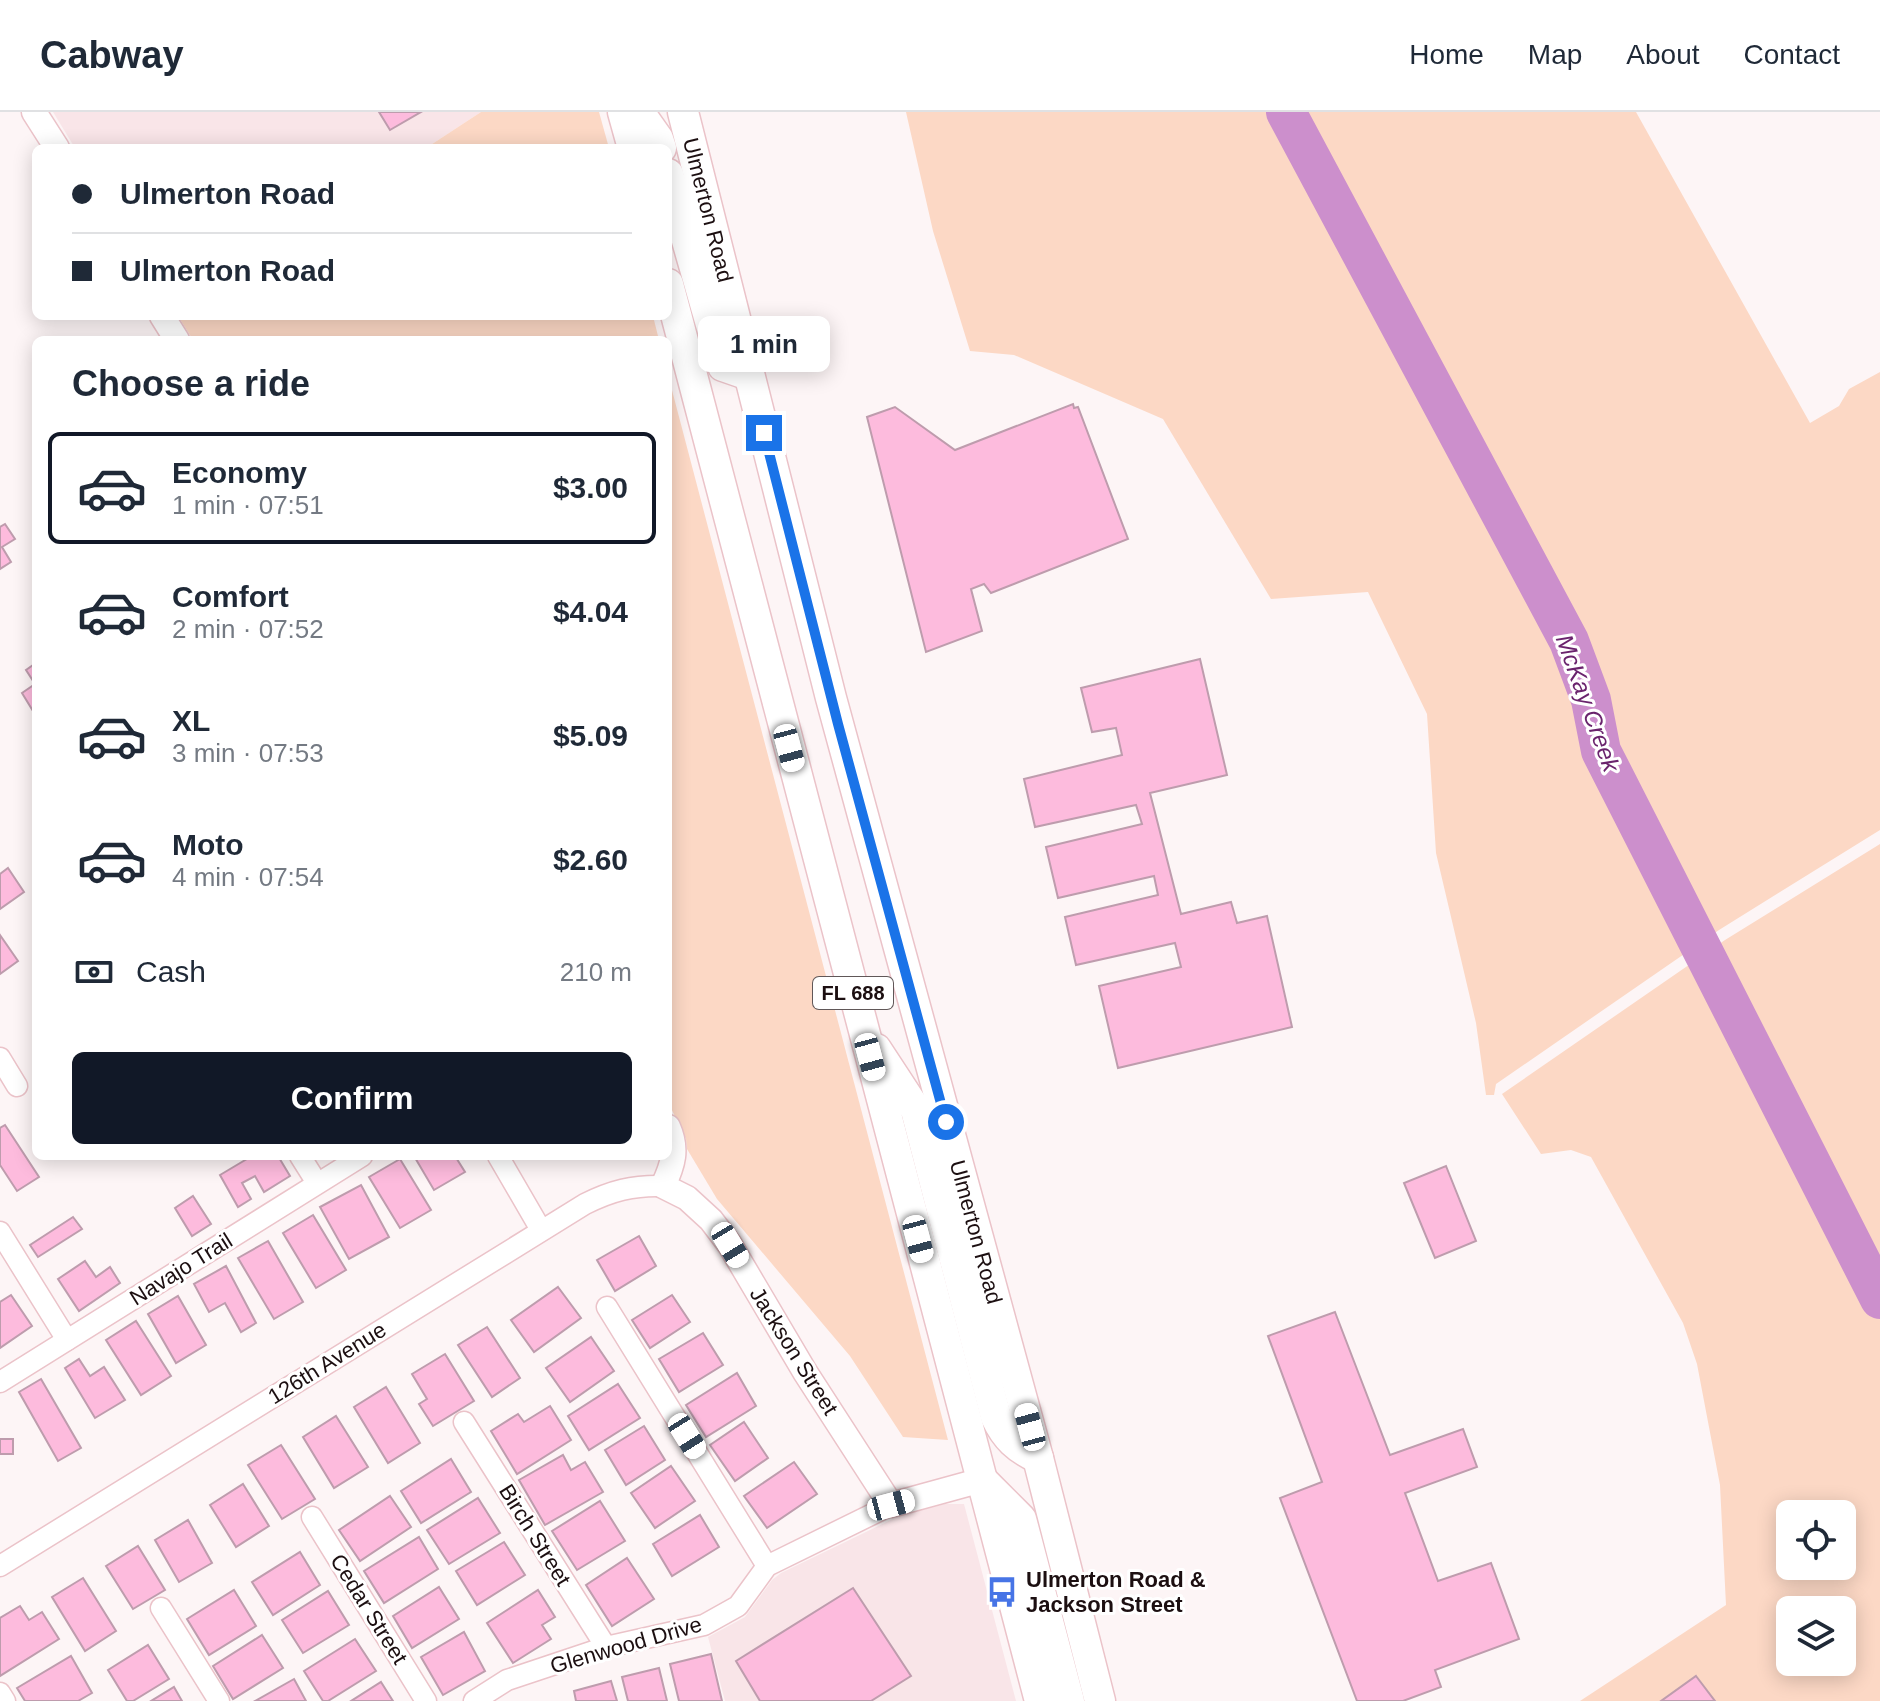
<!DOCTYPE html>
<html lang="en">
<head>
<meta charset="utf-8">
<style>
  body { margin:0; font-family:Arial,sans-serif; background:#f2f2f3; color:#1f2937; height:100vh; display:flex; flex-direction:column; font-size:30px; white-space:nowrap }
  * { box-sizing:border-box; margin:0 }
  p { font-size:26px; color:#747a83 }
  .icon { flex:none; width:44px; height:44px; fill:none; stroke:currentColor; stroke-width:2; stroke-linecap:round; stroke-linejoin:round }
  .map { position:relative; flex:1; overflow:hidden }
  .side { position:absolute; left:32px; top:224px; width:640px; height:824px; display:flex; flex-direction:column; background:#fff; border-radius:12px; box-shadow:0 4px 20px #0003 }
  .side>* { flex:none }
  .hud { position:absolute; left:32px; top:32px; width:640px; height:176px; border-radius:12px; box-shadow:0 4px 20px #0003; display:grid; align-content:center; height:176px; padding:0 40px; background:#fff }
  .controls { position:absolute; left:1776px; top:1388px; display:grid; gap:16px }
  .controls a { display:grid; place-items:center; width:80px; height:80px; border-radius:12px; background:#fff; box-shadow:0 4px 20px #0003; font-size:40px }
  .end { position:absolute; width:36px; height:36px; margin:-18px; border:10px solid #1a73e8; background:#fff; box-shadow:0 0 0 4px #fff }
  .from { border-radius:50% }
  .bubble { position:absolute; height:56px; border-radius:12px; background:#fff; box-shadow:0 4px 20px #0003; font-size:26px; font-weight:600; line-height:56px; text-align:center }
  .car { position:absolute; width:24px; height:48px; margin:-24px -12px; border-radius:10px; box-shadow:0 0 6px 2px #0007; background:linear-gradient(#fff 24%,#345 0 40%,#fff 0 76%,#345 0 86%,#fff 0) }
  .hud b { display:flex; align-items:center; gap:28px; height:76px; font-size:30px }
  .hud b+b { border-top:2px solid #e0e1e3 }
  .hud i { width:20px; height:20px; background:#1f2937 }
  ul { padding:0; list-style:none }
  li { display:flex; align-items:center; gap:24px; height:112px; margin:0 16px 12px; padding:0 24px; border:4px solid transparent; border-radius:12px }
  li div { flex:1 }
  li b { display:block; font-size:30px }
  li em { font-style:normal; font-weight:600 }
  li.on { border-color:#111827 }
  li>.icon { width:72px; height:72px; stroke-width:1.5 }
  h2 { padding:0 40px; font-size:36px; line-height:96px }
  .pay { display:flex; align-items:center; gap:20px; height:88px; padding:0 40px; font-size:30px }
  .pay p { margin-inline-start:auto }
  .primary-button { display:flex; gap:16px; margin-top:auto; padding:16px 40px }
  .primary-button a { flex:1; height:92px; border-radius:12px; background:#111827; color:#fff; font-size:32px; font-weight:600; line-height:92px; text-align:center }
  header { display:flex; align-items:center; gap:48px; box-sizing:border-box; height:112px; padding:0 40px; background:#fff; border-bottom:2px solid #e0e1e3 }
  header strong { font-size:38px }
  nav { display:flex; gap:44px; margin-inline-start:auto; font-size:28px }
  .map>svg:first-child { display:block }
</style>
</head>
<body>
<header>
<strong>Cabway</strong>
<nav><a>Home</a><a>Map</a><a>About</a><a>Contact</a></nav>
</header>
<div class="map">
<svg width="1880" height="1589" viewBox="0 0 1880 1589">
  <rect width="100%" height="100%" fill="#fdf5f6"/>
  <g fill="#f9e5e8">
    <path d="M53,0h428l-55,36h-351z"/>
    <path d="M945,1392h19l52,197h-291l-17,-64 37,-20 27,-37 9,-7 116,-56z"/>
  </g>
  <g fill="#fcd8c5" fill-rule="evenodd">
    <path d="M481,0h118l10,36h-183z"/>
    <path d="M906,0h730l174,311 29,-17 10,-17 31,-17v458l-161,100 -223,154 -2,11h-8l-10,-72 -40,-170 -9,-139 -59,-122 -97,7 -108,-180 -149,-64 -44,-4 -37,-120z"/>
    <path d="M178,204h475l6,24h-466z"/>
    <path d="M668,263l280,1065 -45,-3 -53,-81 -133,-157 -30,-50 -1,-10 -18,-37z"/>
    <path d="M1880,732v857h-300l146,-96 -6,-120 -23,-121 -14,-41 -92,-166 -20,-7 -30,4 -39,-60 223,-154zM1790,1402h52v52h-52zM1790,1498h52v52h-52z"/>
  </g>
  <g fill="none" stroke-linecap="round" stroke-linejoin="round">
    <path stroke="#cc8fcc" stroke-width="40" d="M1286,0l283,529 22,59 10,51 279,548"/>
  </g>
  <g fill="#fdbbdd" stroke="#be9cad" stroke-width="2">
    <path d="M379,0h42l-31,18z"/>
    <path d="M1073,292l1,4 4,-1 50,132 -137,54 -7,-9 -13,5 11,42 -56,21 -59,-235 28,-10 60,43z"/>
    <path d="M5,412l10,15 -13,8 9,15 -11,7v-42z"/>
    <path d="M1200,547l27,116 -77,18 31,121 50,-12 6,21 30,-7 25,111 -174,41 -19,-82 82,-19 -6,-24 -99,22 -11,-48 93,-22 -4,-19 -96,22 -12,-51 96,-23 -6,-19 -101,22 -11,-48 98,-24 -6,-27 -24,4 -11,-44z"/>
    <path d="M36,551v53l-14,-23 13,-9 -9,-14z"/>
    <path d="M8,756l16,24 -24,17v-35z"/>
    <path d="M0,823l18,26 -18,13z"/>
    <path d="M5,1013l34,52 -22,14 -17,-26v-37z"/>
    <path d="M252,1044h26l12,20 -26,16 -9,-16 -13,7 9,16 -13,8 -18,-32z"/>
    <path d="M414,1044h41l10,16 -31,18z"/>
    <path d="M400,1047l31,51 -31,18 -31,-51z"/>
    <path d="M1446,1054l30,75 -41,17 -31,-75z"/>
    <path d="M361,1073l28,52 -40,22 -29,-52z"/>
    <path d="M193,1084l18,28 -19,12 -17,-28z"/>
    <path d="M313,1103l33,55 -30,18 -33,-55z"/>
    <path d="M73,1105l9,12 -44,28 -8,-12z"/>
    <path d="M639,1124l17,30 -41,25 -18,-31z"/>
    <path d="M268,1129l35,61 -29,17 -36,-61z"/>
    <path d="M85,1149l11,16 14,-10 10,16 -41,28 -21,-32z"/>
    <path d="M226,1154l30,57 -15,9 -16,-29 -16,9 -15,-28z"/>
    <path d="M558,1175l23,31 -47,34 -23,-32z"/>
    <path d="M11,1183l21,31 -32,22v-46z"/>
    <path d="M672,1183l18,27 -40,26 -18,-28z"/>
    <path d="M178,1184l28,49 -30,18 -28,-49z"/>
    <path d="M1335,1200l55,143 73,-26 14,38 -72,26 33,88 53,-18 28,76 -84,31 6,17 -38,14h-46l-77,-203 42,-16 -54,-146z"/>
    <path d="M136,1209l35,55 -30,19 -35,-55z"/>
    <path d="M487,1215l33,51 -28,19 -34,-52z"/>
    <path d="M703,1221l20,32 -44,27 -20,-33z"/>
    <path d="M591,1225l23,34 -44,31 -24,-34z"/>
    <path d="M445,1242l29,47 -41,25 -14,-22 8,-5 -15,-25z"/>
    <path d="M79,1247l11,17 14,-9 21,33 -30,18 -30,-50z"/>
    <path d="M737,1261l19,33 -50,31 -20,-32z"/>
    <path d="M41,1267l40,69 -23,13 -39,-69z"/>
    <path d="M618,1272l22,34 -51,32 -21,-34z"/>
    <path d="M386,1275l34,56 -32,20 -34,-56z"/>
    <path d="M550,1294l21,34 -54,34 -26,-43 27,-17 6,8z"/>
    <path d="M336,1304l32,51 -34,21 -31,-51z"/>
    <path d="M744,1310l24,36 -33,23 -25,-36z"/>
    <path d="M644,1314l21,34 -39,25 -21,-35z"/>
    <rect x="0" y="1327" width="13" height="15"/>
    <path d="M281,1333l34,54 -33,20 -34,-54z"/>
    <path d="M563,1343l8,15 14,-8 18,30 -58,33 -26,-45z"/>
    <path d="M451,1347l20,33 -50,31 -20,-32z"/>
    <path d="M794,1350l23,32 -50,34 -23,-32z"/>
    <path d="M671,1354l24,35 -40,27 -24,-35z"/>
    <path d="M243,1372l26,42 -33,21 -26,-42z"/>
    <path d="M390,1384l21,31 -51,34 -21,-31z"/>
    <path d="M478,1386l22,35 -51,31 -22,-34z"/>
    <path d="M600,1389l25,40 -48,29 -25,-39z"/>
    <path d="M700,1403l19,32 -47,29 -19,-32z"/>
    <path d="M188,1408l24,43 -33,19 -24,-42z"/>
    <path d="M419,1425l19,32 -54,34 -20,-32z"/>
    <path d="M504,1430l21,33 -48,30 -21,-34z"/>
    <path d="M138,1434l27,44 -32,19 -27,-43z"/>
    <path d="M300,1440l20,33 -47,30 -21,-33z"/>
    <path d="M627,1446l27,41 -42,27 -26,-41z"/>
    <path d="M83,1466l33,53 -31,20 -33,-54z"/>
    <path d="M439,1475l20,32 -47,29 -19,-32z"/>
    <path d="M853,1476l58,88 -40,25h-111l-24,-40z"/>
    <path d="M234,1478l22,36 -47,29 -22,-36z"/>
    <path d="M538,1478l17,27 -13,8 9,14 -38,24 -26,-40z"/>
    <path d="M328,1479l21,34 -46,28 -21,-33z"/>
    <path d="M20,1494l9,14 13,-8 17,27 -59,37v-58z"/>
    <path d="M464,1520l21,39 -42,24 -22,-38z"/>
    <path d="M262,1523l21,33 -50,31 -20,-33z"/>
    <path d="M355,1527l21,32 -48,30h-5l-19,-30z"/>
    <path d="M148,1533l21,34 -36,22h-6l-19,-31z"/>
    <path d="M711,1542l11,47h-43l-9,-37z"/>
    <path d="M71,1544l21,37 -14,8h-53l-8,-13z"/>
    <path d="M659,1556l8,33h-39l-6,-24z"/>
    <path d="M1696,1564l19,25h-54z"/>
    <path d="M294,1567l12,22h-51z"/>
    <path d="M611,1569l6,20h-41l-2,-10z"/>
    <path d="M381,1570l12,19h-42z"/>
    <path d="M174,1575l8,14h-31z"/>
  </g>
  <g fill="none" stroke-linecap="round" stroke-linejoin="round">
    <defs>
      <g id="minor">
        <path d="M0,946l17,28"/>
        <path d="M300,1044l17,27"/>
        <path d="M498,1044l43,74"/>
        <path d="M0,1120l67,108"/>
        <path d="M607,1195l160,259"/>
        <path d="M0,1270l362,-226"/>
        <path d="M464,1310l142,225"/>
        <path d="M312,1405l114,184"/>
        <path d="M0,1454l585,-362c26,-13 48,-19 78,-18"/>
        <path d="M161,1496l58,93"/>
        <path d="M0,1581l5,8"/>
        <path d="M474,1589l33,-21 99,-33 98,-22 34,-19 29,-40 124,-61"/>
      </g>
      <g id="tertiary">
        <path d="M34,0l23,36"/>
        <path d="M162,204l15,24"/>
        <path d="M668,1015c10,22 5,38 -5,59l24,12 24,22 19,25 75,127 86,133 91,-25"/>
      </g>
      <g id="primary">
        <path d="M623,0l10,36"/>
        <path d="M639,0l19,27 3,9"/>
        <path d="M683,0l148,586 207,760 62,243"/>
        <path d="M668,62l55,192 26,9"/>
        <path d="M668,172l372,1417"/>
        <path d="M876,937l40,61 80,307c10,21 21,31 42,41"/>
        <path d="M983,1369l38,38 48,182"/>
      </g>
    </defs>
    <use href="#minor" stroke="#ebc3c9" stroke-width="23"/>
    <use href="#tertiary" stroke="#ebc3c9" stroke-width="27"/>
    <use href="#primary" stroke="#ebc3c9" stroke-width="33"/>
    <use href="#minor" stroke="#fff" stroke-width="20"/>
    <use href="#tertiary" stroke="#fff" stroke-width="24"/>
    <use href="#primary" stroke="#fff" stroke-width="30"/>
  </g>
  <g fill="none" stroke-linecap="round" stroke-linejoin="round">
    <path stroke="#1a73e8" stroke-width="10" d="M764,321l74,291 108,398"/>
  </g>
  <defs>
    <symbol id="bus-bare" viewBox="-9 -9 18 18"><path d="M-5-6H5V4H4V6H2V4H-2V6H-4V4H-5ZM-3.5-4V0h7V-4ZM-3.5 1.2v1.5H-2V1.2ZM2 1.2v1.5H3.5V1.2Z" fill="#4774e6" stroke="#fff" stroke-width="2.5" paint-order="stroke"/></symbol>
  </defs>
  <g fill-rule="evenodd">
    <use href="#bus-bare" x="980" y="1458" width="44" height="44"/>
  </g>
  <g text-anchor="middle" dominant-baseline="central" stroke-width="6" stroke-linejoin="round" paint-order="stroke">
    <rect fill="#fff" stroke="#605758" stroke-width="2" x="813" y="865" width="80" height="32" rx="6"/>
    <g font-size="20" font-weight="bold" fill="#1c0f11">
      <text x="853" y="881">FL 688</text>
    </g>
    <g font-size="22" fill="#1c0f11" stroke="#fff">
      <text transform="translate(708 98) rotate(76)">Ulmerton Road</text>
      <text transform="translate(976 1120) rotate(75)">Ulmerton Road</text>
      <text transform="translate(181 1157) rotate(-32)">Navajo Trail</text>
      <text transform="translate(794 1239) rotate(58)">Jackson Street</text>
      <text transform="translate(327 1251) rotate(-32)">126th Avenue</text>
      <text transform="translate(535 1423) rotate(58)">Birch Street</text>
      <text transform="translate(369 1497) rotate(58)">Cedar Street</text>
      <text transform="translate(626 1533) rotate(-16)">Glenwood Drive</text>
    </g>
    <g font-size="22" font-weight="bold" fill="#1c0f11" stroke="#fff" text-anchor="start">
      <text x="1026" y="1467">Ulmerton Road &amp;<tspan x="1026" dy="25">Jackson Street</tspan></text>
    </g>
    <g font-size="24" font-style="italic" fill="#6a236d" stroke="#fff">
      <text transform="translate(1588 591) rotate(70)">McKay Creek</text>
    </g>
  </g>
</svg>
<div class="controls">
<a><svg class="icon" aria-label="locate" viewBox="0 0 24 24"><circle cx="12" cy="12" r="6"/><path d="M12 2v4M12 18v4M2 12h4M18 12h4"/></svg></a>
<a><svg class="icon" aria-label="layers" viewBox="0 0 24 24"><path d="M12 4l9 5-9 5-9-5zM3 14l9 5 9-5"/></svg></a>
</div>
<i class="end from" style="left:946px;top:1010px"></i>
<i class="end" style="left:764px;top:321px"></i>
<div class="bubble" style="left:698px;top:204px;width:132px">1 min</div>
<i class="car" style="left:789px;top:636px;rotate:165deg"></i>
<i class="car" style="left:870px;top:945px;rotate:165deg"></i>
<i class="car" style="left:918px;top:1127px;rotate:165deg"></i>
<i class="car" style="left:730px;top:1133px;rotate:149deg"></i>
<i class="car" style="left:1030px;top:1315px;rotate:345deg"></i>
<i class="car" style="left:687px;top:1324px;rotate:148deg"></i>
<i class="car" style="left:891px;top:1393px;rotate:75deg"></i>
<div class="hud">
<b><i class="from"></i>Ulmerton Road</b>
<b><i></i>Ulmerton Road</b>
</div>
<section class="side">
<h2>Choose a ride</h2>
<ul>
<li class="on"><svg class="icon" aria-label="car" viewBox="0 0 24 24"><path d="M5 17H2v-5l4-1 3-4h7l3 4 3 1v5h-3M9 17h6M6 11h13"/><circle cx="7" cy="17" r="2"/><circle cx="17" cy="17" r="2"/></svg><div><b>Economy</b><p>1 min · 07:51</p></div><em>$3.00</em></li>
<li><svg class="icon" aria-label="car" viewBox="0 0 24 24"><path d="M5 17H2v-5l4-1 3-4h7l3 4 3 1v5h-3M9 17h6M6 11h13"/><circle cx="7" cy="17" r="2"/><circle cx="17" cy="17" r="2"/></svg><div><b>Comfort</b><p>2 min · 07:52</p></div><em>$4.04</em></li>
<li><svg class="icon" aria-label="car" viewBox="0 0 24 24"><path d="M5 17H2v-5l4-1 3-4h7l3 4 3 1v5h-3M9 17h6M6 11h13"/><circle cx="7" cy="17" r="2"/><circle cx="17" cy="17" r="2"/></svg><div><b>XL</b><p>3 min · 07:53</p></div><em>$5.09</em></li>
<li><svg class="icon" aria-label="car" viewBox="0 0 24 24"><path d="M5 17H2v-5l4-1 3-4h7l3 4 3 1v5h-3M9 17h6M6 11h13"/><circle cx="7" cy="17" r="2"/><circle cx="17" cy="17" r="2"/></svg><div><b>Moto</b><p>4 min · 07:54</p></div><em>$2.60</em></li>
</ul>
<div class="pay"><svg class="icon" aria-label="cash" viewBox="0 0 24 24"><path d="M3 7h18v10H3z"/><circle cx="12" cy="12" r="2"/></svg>Cash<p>210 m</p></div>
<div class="primary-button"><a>Confirm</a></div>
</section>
</div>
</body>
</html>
